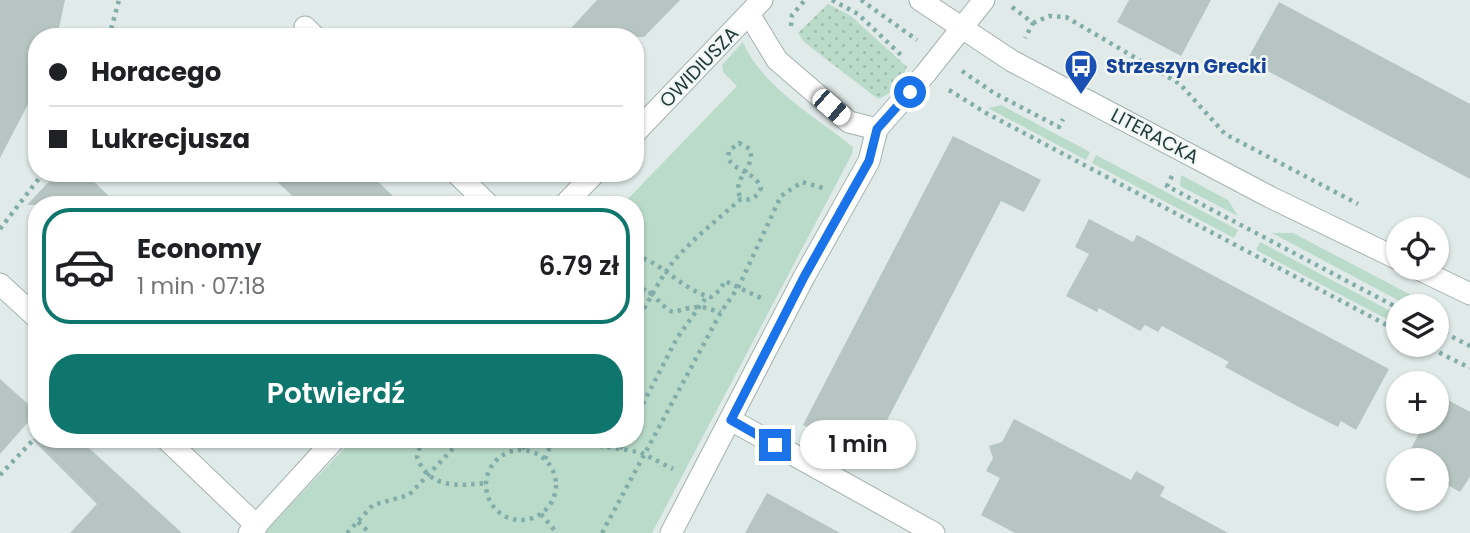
<!DOCTYPE html>
<html lang="pl">
<head>
<meta charset="utf-8">
<style>
  body { margin:0; font-family:Poppins,sans-serif; background:#f2f2f2; color:#202124; height:100vh; display:flex; flex-direction:column; font-size:26px; white-space:nowrap }
  * { box-sizing:border-box; margin:0 }
  p { font-size:23px; color:#757577 }
  .icon { flex:none; width:38px; height:38px; fill:none; stroke:currentColor; stroke-width:2; stroke-linecap:round; stroke-linejoin:round }
  .map { position:relative; flex:1; overflow:hidden }
  .panel { position:absolute; left:28px; top:196px; width:616px; height:252px; display:flex; flex-direction:column; background:#fff; border-radius:28px; box-shadow:0 2px 5px #0004 }
  .panel>* { flex:none }
  .top-card { position:absolute; left:28px; top:28px; width:616px; height:154px; border-radius:28px; box-shadow:0 2px 5px #0004; display:grid; align-content:center; height:154px; padding:0 21px; background:#fff }
  .controls { position:absolute; left:1386px; top:217px; display:grid; gap:14px }
  .controls a { display:grid; place-items:center; width:63px; height:63px; border-radius:50%; background:#fff; box-shadow:0 2px 5px #0004; font-size:35px }
  .end { position:absolute; width:32px; height:32px; margin:-16px; border:9px solid #1a73e8; background:#fff; box-shadow:0 0 0 4px #fff }
  .from { border-radius:50% }
  .bubble { position:absolute; height:49px; border-radius:24px; background:#fff; box-shadow:0 2px 5px #0004; font-size:23px; font-weight:600; line-height:49px; text-align:center }
  .car { position:absolute; width:21px; height:42px; margin:-21px -10px; border-radius:9px; box-shadow:0 0 5px 2px #0007; background:linear-gradient(#fff 24%,#345 0 40%,#fff 0 76%,#345 0 86%,#fff 0) }
  .top-card b { display:flex; align-items:center; gap:24px; height:66px; font-size:26px }
  .top-card b+b { border-top:2px solid #e0e0e0 }
  .top-card i { width:18px; height:18px; background:#202124 }
  ul { padding:12px 0 0; list-style:none }
  li { display:flex; align-items:center; gap:21px; height:116px; margin:0 14px 10px; padding:0 7px; border:4px solid transparent; border-radius:28px }
  li div { flex:1 }
  li b { display:block; font-size:26px }
  li em { font-style:normal; font-weight:600 }
  li.selected { border-color:#0f766e }
  li>.icon { width:63px; height:63px; stroke-width:1.5 }
  .button { display:flex; gap:14px; margin-top:auto; padding:14px 21px }
  .button a { flex:1; height:80px; border-radius:28px; background:#0f766e; color:#fff; font-size:28px; font-weight:600; line-height:80px; text-align:center }
  .map>svg:first-child { display:block }
</style>
</head>
<body>
<div class="map">
<svg width="1470" height="533" viewBox="0 0 1470 533">
  <defs>
    <pattern id="park-dots" width="8" height="8" patternUnits="userSpaceOnUse" patternTransform="scale(1.75)"><rect width="8" height="8" fill="#badbca"/><path d="M2 2h.1M6 6h.1" fill="none" stroke="#a0bdae" stroke-width="1.8" stroke-linecap="round"/></pattern>
  </defs>
  <rect width="100%" height="100%" fill="#e0eae8"/>
  <g fill="#badbca">
    <path d="M743,42c20,46 72,74 110,105l-1,7 -200,379h-388l89,-94h282v-234h-13l115,-119 -14,-14 -1,-7z"/>
    <path d="M1001,105l89,47 -4,8 -98,-52z"/>
    <path d="M1096,155l142,75 -4,8 -142,-75z"/>
    <path d="M1181,175l47,25 10,16 -58,-30z"/>
    <path d="M1272,233h21l139,73h-23z"/>
    <path d="M1260,242l138,73v10l-142,-75z"/>
  </g>
  <path fill="url(#park-dots)" d="M828,4l23,12 56,51c-7,15 -13,26 -29,32l-74,-57 -6,-9z"/>
  <g fill="#b6c5c2">
    <path d="M0,0h65l-8,37h-20v50l-37,71z"/>
    <path d="M597,0h83l-36,37h-81z"/>
    <path d="M1129,0h82l-30,56 -64,-34z"/>
    <path d="M1279,2l191,102v75l-223,-119z"/>
    <path d="M953,136l88,44 -17,32 -23,-11 -116,223 20,10 -18,34 -84,-43z"/>
    <path d="M57,173h28l33,32h-91z"/>
    <path d="M268,173h101l33,32h-100z"/>
    <path d="M1089,219l44,23 4,-7 252,134 -33,61 -15,-9 -3,6 -41,-21 -72,-39 4,-5 -67,-36 -4,6 -13,-7 -5,6 -41,-23 -2,4 -31,-16 23,-42 -14,-7z"/>
    <path d="M0,379l37,33 -37,42z"/>
    <path d="M1437,394l33,18v65l-10,15 -23,-13v-19h-32l20,-38h12z"/>
    <path d="M1014,419l117,61 5,-9 29,16 -5,9 68,37h-213l-34,-18 19,-37 -14,-7 7,-13 -4,-12 13,-4z"/>
    <path d="M32,439h47l103,94h-112l27,-29z"/>
    <path d="M767,493l73,40h-95z"/>
  </g>
  <g fill="none" stroke-linecap="round" stroke-linejoin="round">
    <defs>
      <g id="minor">
        <path d="M920,0l92,61 258,136 128,62"/>
        <path d="M749,14l28,46 72,62 28,7"/>
        <path d="M305,27l10,10"/>
        <path d="M635,133l127,-133"/>
        <path d="M456,173l33,32"/>
        <path d="M564,205l31,-32"/>
        <path d="M1416,268l54,26"/>
        <path d="M0,284l37,34"/>
        <path d="M731,420l203,113"/>
        <path d="M166,439l91,87"/>
        <path d="M249,533l86,-94"/>
        <path d="M671,533l133,-256 65,-116 8,-32 49,-56 58,-73"/>
      </g>
    </defs>
    <use href="#minor" stroke="#a3b2b0" stroke-width="23"/>
    <g stroke="#82ada9" stroke-width="4.5" stroke-dasharray="3.5 5" stroke-linecap="butt">
      <path d="M832,0l26,14 44,42"/>
      <path d="M861,0l56,40"/>
      <path d="M1012,7l21,16 -8,15"/>
      <path d="M1033,23l16,-7 17,1 114,67 45,50 133,70"/>
      <path d="M791,26l1,-11 13,-15"/>
      <path d="M109,37l10,-37"/>
      <path d="M962,71l32,22 65,34 4,-8"/>
      <path d="M949,90l37,23 412,218"/>
      <path d="M1172,176l-5,10 231,122"/>
      <path d="M0,229l43,-56"/>
      <path d="M635,257c20,-1 49,35 76,40l9,-7 5,-9 36,17"/>
      <path d="M635,285l16,8 -13,1 -3,4"/>
      <path d="M651,293c28,29 15,16 48,14 7,0 15,4 22,5"/>
      <path d="M635,323c16,-23 25,-48 45,-69 18,-19 40,-37 61,-55 10,2 15,-1 20,-11 -6,-17 -25,-15 -33,-30l1,-7 10,-8 11,6c6,21 -20,28 -9,50"/>
      <path d="M1437,329l33,17"/>
      <path d="M1424,345l46,23"/>
      <path d="M635,419l42,-81 30,-42"/>
      <path d="M422,439l-5,18c12,32 40,29 69,26"/>
      <path d="M522,449l12,-10"/>
      <path d="M620,449l5,-10"/>
      <circle cx="521" cy="485" r="35"/>
      <path d="M545,459l8,-20 87,13 33,17"/>
      <path d="M0,475l37,-39"/>
      <path d="M541,514l16,19"/>
      <path d="M358,522l12,11"/>
      <path d="M347,533l26,-28 36,-10 53,-56"/>
      <path d="M602,533l119,-221 18,-26 42,-90 21,-14 21,6"/>
    </g>
    <use href="#minor" stroke="#fff" stroke-width="21"/>
  </g>
  <g fill="none" stroke-linecap="round" stroke-linejoin="round">
    <path stroke="#1a73e8" stroke-width="9" d="M775,445l-44,-25 73,-143 65,-116 8,-32 33,-37"/>
  </g>
  <defs>
    <symbol id="bus-pin" viewBox="-11 -11 22 30"><path d="M0 17L-7.5 6A9.5 9.5 0 1 1 7.5 6Z" fill="#1a4fb4" stroke="#f1f7f5"/><path d="M-5-6H5V4H4V6H2V4H-2V6H-4V4H-5ZM-3.5-4V0h7V-4ZM-3.5 1.2v1.5H-2V1.2ZM2 1.2v1.5H3.5V1.2Z" fill="#fff"/></symbol>
  </defs>
  <g fill-rule="evenodd">
    <use href="#bus-pin" x="1062" y="47" width="38" height="52"/>
  </g>
  <g text-anchor="middle" dominant-baseline="central" stroke-width="5" stroke-linejoin="round" paint-order="stroke">
    <g font-size="19" font-weight="bold" fill="#164399" stroke="#f1f7f5" text-anchor="start">
      <text x="1106" y="66">Strzeszyn Grecki</text>
    </g>
    <g font-size="19" fill="#223a39" stroke="#f1f7f5">
      <text transform="translate(699 67) rotate(-46)">OWIDIUSZA</text>
      <text transform="translate(1155 136) rotate(28)">LITERACKA</text>
    </g>
  </g>
</svg>
<div class="controls">
<a><svg class="icon" aria-label="locate" viewBox="0 0 24 24"><circle cx="12" cy="12" r="6"/><path d="M12 2v4M12 18v4M2 12h4M18 12h4"/></svg></a>
<a><svg class="icon" aria-label="layers" viewBox="0 0 24 24"><path d="M12 4l9 5-9 5-9-5zM3 14l9 5 9-5"/></svg></a>
<a>+</a>
<a>−</a>
</div>
<i class="end from" style="left:910px;top:92px"></i>
<i class="end" style="left:775px;top:445px"></i>
<div class="bubble" style="left:800px;top:420px;width:116px">1 min</div>
<i class="car" style="left:831px;top:107px;rotate:131deg"></i>
<div class="top-card">
<b><i class="from"></i>Horacego</b>
<b><i></i>Lukrecjusza</b>
</div>
<section class="panel">
<ul>
<li class="selected"><svg class="icon" aria-label="car" viewBox="0 0 24 24"><path d="M5 17H2v-5l4-1 3-4h7l3 4 3 1v5h-3M9 17h6M6 11h13"/><circle cx="7" cy="17" r="2"/><circle cx="17" cy="17" r="2"/></svg><div><b>Economy</b><p>1 min · 07:18</p></div><em>6.79 zł</em></li>
</ul>
<div class="button"><a>Potwierdź</a></div>
</section>
</div>
</body>
</html>
